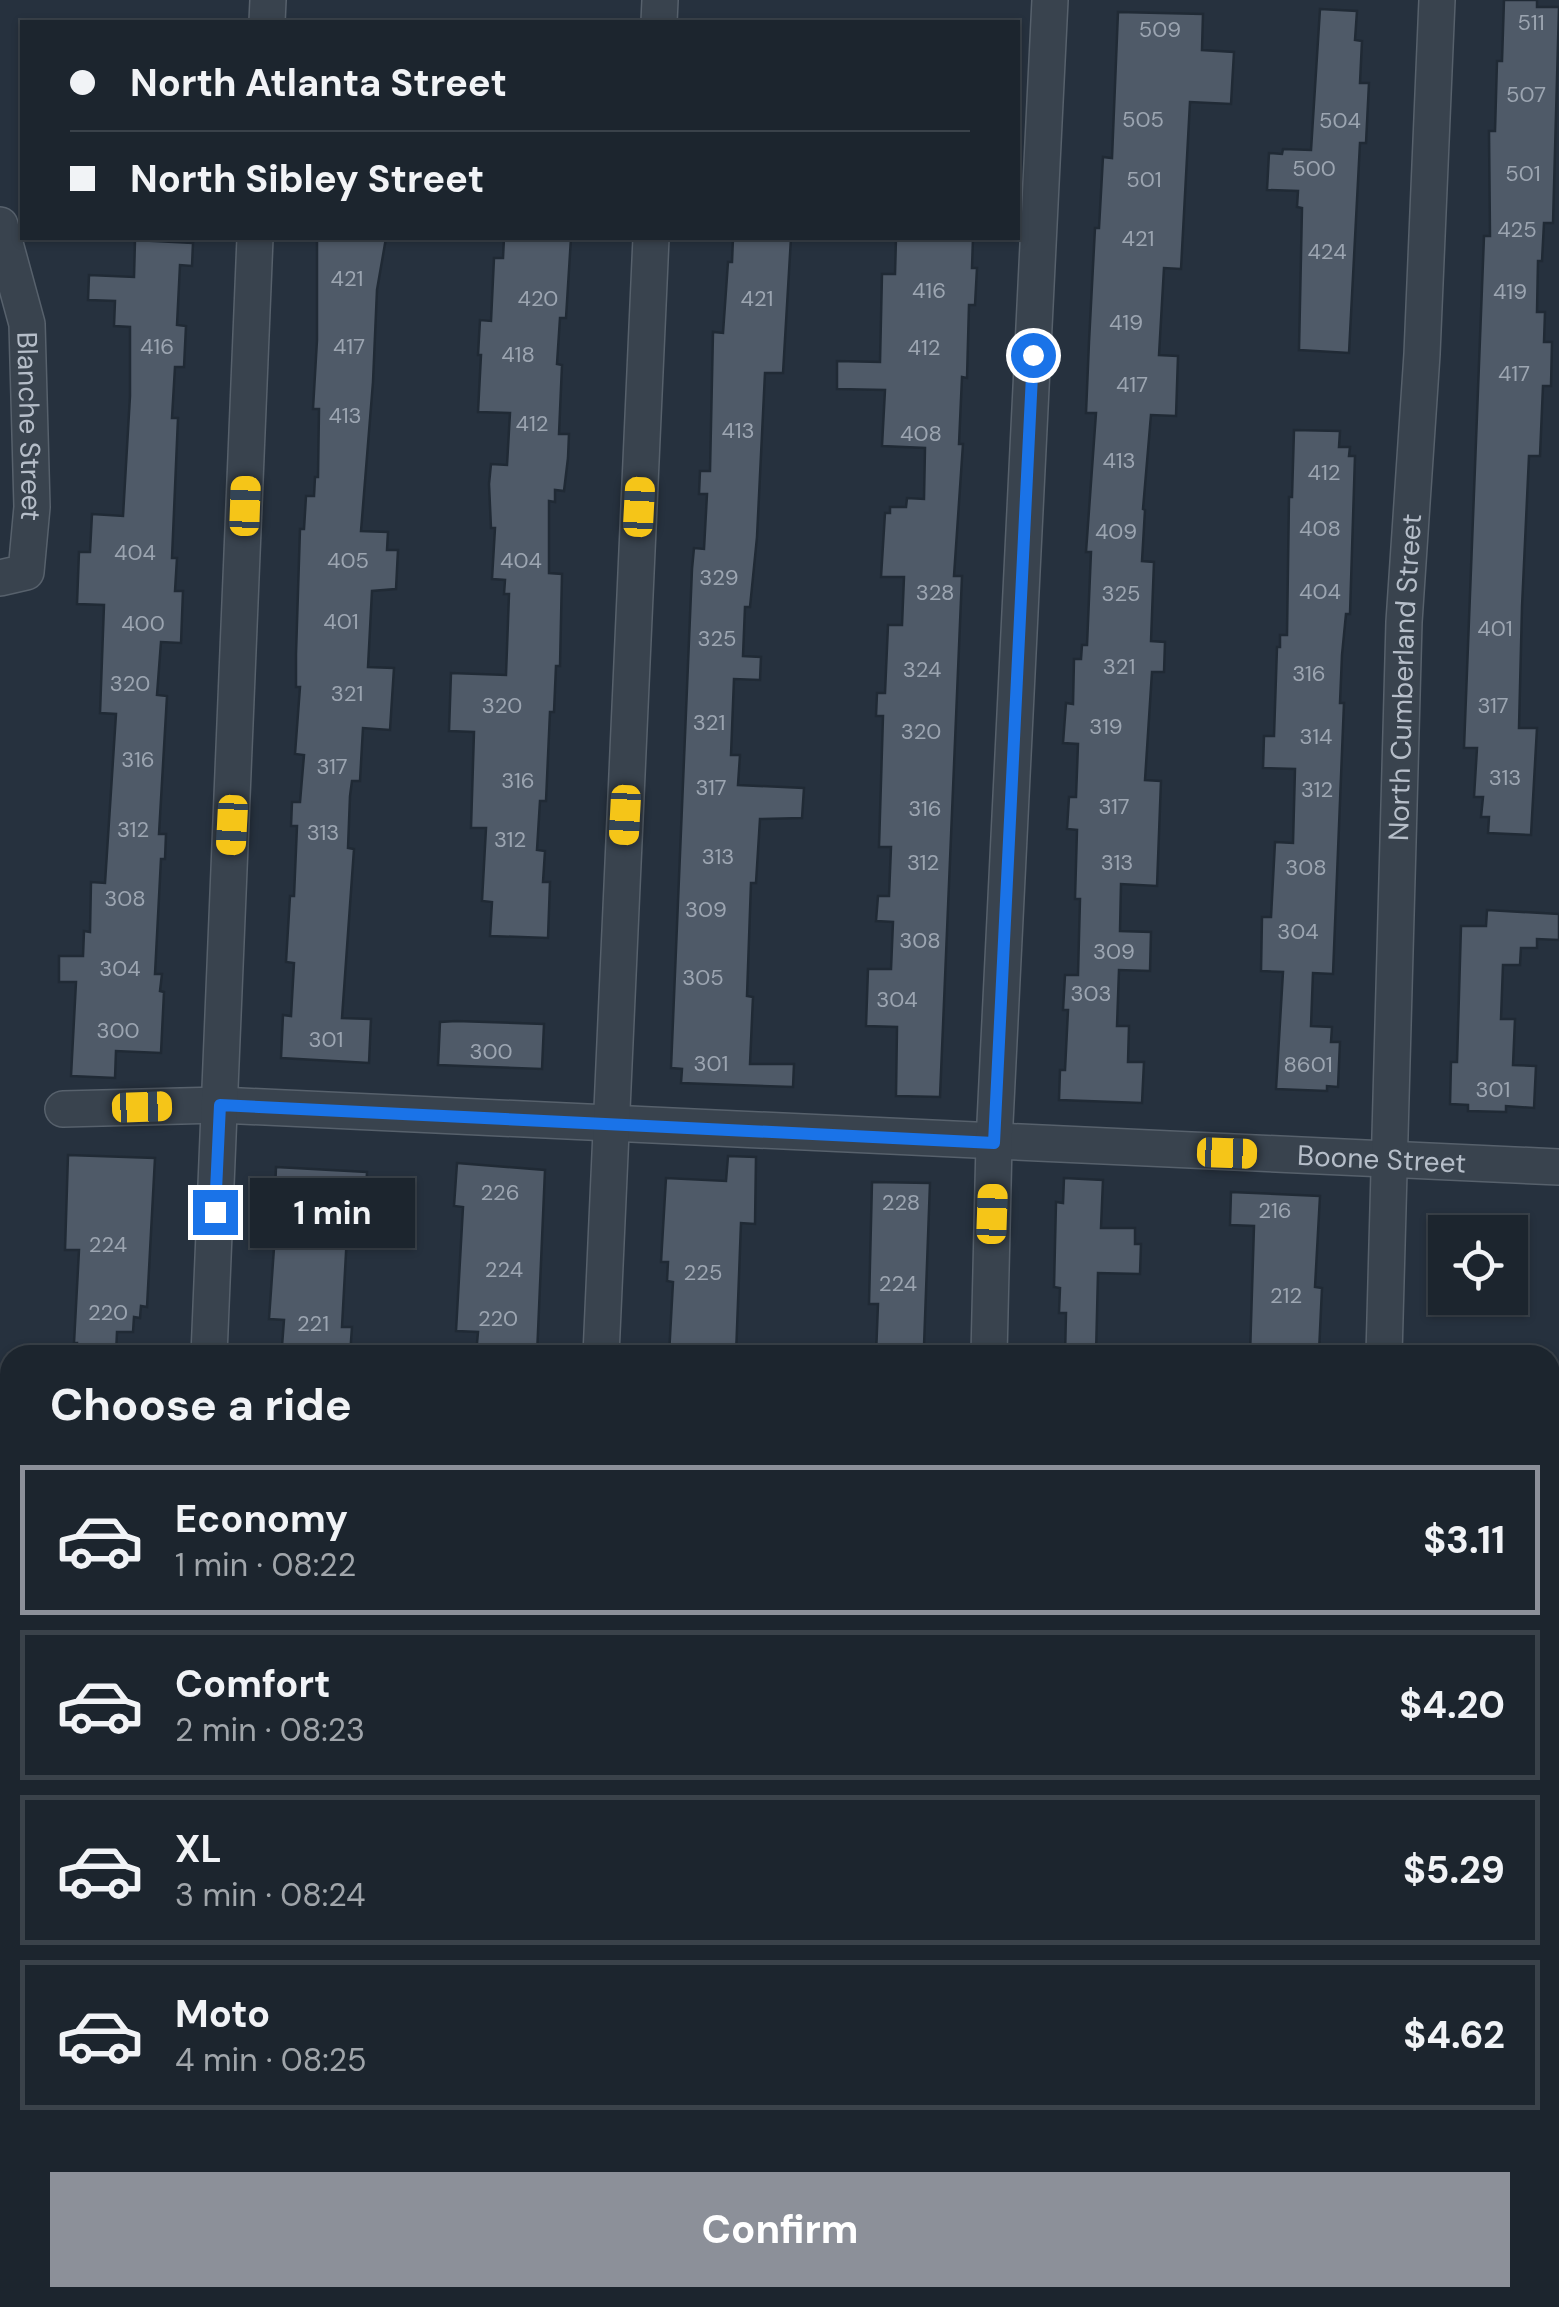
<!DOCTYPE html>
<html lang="en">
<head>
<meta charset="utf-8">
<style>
  body { margin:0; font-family:"DM Sans",sans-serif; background:#252d36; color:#f1f3f6; height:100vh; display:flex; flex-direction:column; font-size:38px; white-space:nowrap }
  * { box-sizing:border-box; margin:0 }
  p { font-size:32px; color:#a0a5aa }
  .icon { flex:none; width:55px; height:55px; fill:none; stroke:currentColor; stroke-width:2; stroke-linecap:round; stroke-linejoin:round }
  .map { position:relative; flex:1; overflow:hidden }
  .panel { position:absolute; left:0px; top:1345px; width:1560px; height:962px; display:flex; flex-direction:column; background:#1c252e; border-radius:30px 30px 0 0; box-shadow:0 2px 8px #0004,0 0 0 2px #3a424a }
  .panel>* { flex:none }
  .guide { position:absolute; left:20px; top:20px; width:1000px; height:220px; border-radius:0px; box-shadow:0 2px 8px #0004,0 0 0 2px #3a424a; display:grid; align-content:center; height:220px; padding:0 50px; background:#1c252e }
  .tools { position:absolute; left:1428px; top:1215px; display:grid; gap:20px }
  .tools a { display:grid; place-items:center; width:100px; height:100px; border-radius:0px; background:#1c252e; box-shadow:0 2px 8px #0004,0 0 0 2px #3a424a; font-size:50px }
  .end { position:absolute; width:45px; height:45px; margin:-22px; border:12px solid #1a73e8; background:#fff; box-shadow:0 0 0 5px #fff }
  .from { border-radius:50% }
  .bubble { position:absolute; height:70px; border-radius:0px; background:#1c252e; box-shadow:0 2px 8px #0004,0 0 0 2px #3a424a; font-size:32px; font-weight:700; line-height:70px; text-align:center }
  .car { position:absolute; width:30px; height:60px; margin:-30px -15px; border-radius:12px; box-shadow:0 0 8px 2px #0007; background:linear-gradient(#f5c518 24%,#345 0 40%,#f5c518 0 76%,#345 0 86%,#f5c518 0) }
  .guide b { display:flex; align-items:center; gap:35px; height:95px; font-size:38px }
  .guide b+b { border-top:2px solid #3a424a }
  .guide i { width:25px; height:25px; background:#f1f3f6 }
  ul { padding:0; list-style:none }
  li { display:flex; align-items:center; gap:30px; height:150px; margin:0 20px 15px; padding:0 30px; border:5px solid #3a424a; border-radius:0px }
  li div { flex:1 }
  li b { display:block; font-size:38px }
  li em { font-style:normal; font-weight:700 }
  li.selected { border-color:#8c9099 }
  li>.icon { width:90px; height:90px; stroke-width:1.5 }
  h2 { padding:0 50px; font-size:45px; line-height:120px }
  .button { display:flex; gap:20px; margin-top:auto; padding:20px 50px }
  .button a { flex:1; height:115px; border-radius:0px; background:#8c9099; color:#fff; font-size:40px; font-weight:700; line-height:115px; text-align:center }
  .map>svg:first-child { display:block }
</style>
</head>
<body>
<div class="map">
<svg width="1559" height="2307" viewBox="0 0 1559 2307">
  <rect width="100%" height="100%" fill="#26313e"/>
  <g fill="#4f5a68" stroke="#202a35" stroke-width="2.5">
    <path d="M1504,0h33v7h22l-6,216h-9l-2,38h-4l-1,51h8l-1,30h8l-1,44h-8l-3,70h-11l-7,151 -3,121h18l-6,107 -43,-2 1,-16h-8l2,-20h-9l3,-49h-13l20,-512h6l-1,-105h6l2,-70h5z"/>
    <path d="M1320,9l37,2 -2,29 7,1 -2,42h9l-3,60h-6l-11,210 -50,-3 3,-142 -5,-1 1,-16 -31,-1 2,-37 13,1 1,-5 28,1z"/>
    <path d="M1118,12l85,2 -1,36 32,2 -3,52 -41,-2 -9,167 -17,-1 -5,87 19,1 -2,60 -25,-1 -8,94 2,1 -3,51 12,1 -3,79 14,1 -1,30h-12l-7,108 16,1 -4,105 -36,-2 -1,47 31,1 -1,39 -31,-1 -2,56h12l-1,36h16l-2,41 -83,-3 1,-30h5l3,-60h-5l2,-35h13l2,-76h-5l2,-69 -10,-1 2,-32h7l2,-53 -15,-1 3,-40 7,1 1,-45h7l1,-14h5l4,-93h-5l10,-139h-10l3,-71 6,-114h4l4,-71 9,1z"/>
    <path d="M317,238h69l-9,52 -4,92 -12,149 27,1 -1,18h11l-2,39 -24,2 -4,76 26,1 -4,62 -27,-2 -3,53h-8l-2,15 -2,52 6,1 -12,169 29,1 -2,44 -88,-5 2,-43 8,1 3,-53 -8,-1 4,-66h4l3,-70h-6l1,-24h8l4,-47 -9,-1 5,-67h-4v-33l4,-125h4l2,-33h8l1,-19h3l1,-68h-6l4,-69z"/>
    <path d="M504,238h67l-5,80h-6l-3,46 5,1 -3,69h10l-1,24 -4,33 -9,-1v12l-6,-1v72l13,1 -2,92h-4l-2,46h-4l-4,89h-6l-3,49 8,1 -2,31h7l-2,56 -58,-2 2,-34 -10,-1 4,-73h-15l3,-96 -25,-1 2,-58 55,2 3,-81h-5l1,-14 -13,-1 3,-51h-4l-2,-44 2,-20 16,1 3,-52 -32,-1 3,-57h-3l2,-35 11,1 3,-63h9z"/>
    <path d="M733,238h58l-8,135h-18l-8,164 -7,70h-5l-2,49 18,1 -1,23 -26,-1 -3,76h9l-2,30 66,3 -2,30 -42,1 -4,64h-5l-4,113 6,1 -3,67h44l-1,23 -112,-4 1,-14 -11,-1 21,-499 2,-21 10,1 3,-55h-8l1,-23h10l3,-139 10,1 5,-71h4z"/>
    <path d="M896,238h77l-1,30h5l-2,37h-6l-2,73 -5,-1 -3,67h4l-9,132h8l-22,521 -44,-1 1,-69 -31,-1 2,-57h23l2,-47 -17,-1 2,-25h11l2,-49h-12l4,-131h-7l1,-23h8l3,-68h14l2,-48h-23l4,-64h5v-6h16l1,-9 17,1 1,-51 -43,-2 3,-56 -48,-1v-28l43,1 2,-88h13z"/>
    <path d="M135,240l58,3 -1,23 -12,-1 -3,60 9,1 -2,41h-9l-3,51h6l-6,140h5l-2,33h8l-2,52 -20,-1 -4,53 10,1 -8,138h7l-1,25h-4l-6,115h7l-2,17 4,1 -3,61 -45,-2 -1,27 -44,-2 5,-94h-17v-26h24l1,-25 6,1 1,-50 14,1 11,-169 -16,-1 4,-108 -27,-1 2,-52h11l2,-38 31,2 7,-120v-69l-16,-1 1,-25 -27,-1 1,-25 45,2z"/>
    <path d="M1294,430l46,1 -1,16h11l-1,9h6l-5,158h-4l-4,41 -2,48h4l-11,271 -20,-1 -2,53 21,1 -1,15h9l-2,45 -11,-1v5l-51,-2 7,-117 -22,-1 1,-54h9l4,-75 18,1 2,-74 -32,-1 1,-32h10l3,-89h3v-12h7l2,-138h3z"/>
    <path d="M1487,910l72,4v26l-22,-1v9h-16l-1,17h-17l-2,54h14l-2,46 23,1 -2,42 -28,-2v6l-38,-1v-6l-18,-1 1,-42h6l4,-136h25z"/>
    <path d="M456,1021l88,3 -2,45 -104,-4 2,-43z"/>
    <path d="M68,1155l87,3 -8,149 -6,-1 -1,12 -6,-1 -1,15h-16l-1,23h-39v-12h-3l5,-93h-14z"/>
    <path d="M728,1156l28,1 -1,67 -14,-1 -5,132h-67l4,-73 -6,-1 1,-19h-7l5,-84 60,3z"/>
    <path d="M457,1163l88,7 -8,185h-61l2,-23 -22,-1 7,-124 -9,-1z"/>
    <path d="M276,1167l91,5 -2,44h-17l-6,111h10l-2,28h-50v-8l-18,-1 2,-26 -15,-1 9,-128h-3z"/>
    <path d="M1064,1178l39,2 -2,48h34v16h6l-1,30 -42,-1 -2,82h-31l1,-42h-7l1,-25 -6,-1 2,-85 7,1z"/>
    <path d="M872,1182l58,1 -6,163h-5v9h-43l2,-51h-9z"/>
    <path d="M1231,1192l89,4 -5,91 7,1 -3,64 -69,3 4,-129 -24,-1z"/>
  </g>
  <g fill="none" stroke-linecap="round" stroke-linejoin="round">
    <defs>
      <path id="lane" d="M57,2307l1,-9"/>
      <g id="street">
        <path d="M267,22l1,-22"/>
        <path d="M659,22l1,-22"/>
        <path id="s1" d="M0,225l27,99 5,183 -6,65 -26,6"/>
        <path id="s2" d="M63,1109l157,-4 1339,62"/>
        <path d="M209,1355l46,-1117"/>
        <path d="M601,1355l50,-1117"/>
        <path d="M989,1355l5,-212 56,-1143"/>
        <path id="s3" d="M1384,1355l20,-733 18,-268 15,-354"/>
        <path d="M169,2307v-9"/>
        <path d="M950,2307v-9"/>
      </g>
      <g id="highway">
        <path d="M1550,1971l9,-3"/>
        <path d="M1550,2020l9,-3"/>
        <path d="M576,2307l28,-9"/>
        <path d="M719,2307l29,-9"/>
      </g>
    </defs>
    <use href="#lane" stroke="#57616c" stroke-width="20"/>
    <use href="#street" stroke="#57616c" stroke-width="38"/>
    <use href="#highway" stroke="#444e59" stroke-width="58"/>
    <use href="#lane" stroke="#39434e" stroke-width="18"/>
    <use href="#street" stroke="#39434e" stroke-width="35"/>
    <use href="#highway" stroke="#736757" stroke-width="55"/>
  </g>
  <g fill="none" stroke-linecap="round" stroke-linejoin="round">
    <path stroke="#1a73e8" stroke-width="12" d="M215,1212l5,-107 774,38 39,-788"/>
  </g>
  <g text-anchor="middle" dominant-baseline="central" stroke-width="9" stroke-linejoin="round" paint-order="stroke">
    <g font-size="22" fill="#9ca5b1">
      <text x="1531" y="22">511</text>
      <text x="1160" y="29">509</text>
      <text x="1526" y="94">507</text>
      <text x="1143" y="119">505</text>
      <text x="1340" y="120">504</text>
      <text x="1314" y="168">500</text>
      <text x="1523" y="173">501</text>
      <text x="1144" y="179">501</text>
      <text x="1517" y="229">425</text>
      <text x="1138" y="238">421</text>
      <text x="1327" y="251">424</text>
      <text x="347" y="278">421</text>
      <text x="929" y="290">416</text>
      <text x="1510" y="291">419</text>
      <text x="538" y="298">420</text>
      <text x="757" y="298">421</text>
      <text x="1126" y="322">419</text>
      <text x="157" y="346">416</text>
      <text x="349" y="346">417</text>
      <text x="924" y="347">412</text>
      <text x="518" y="354">418</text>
      <text x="1514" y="373">417</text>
      <text x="1132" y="384">417</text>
      <text x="345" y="415">413</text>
      <text x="532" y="423">412</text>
      <text x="738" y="430">413</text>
      <text x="921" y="433">408</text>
      <text x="1119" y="460">413</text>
      <text x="1324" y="472">412</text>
      <text x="1320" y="528">408</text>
      <text x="1116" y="531">409</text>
      <text x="135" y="552">404</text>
      <text x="348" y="560">405</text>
      <text x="521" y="560">404</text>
      <text x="719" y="577">329</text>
      <text x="1320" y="591">404</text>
      <text x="935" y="592">328</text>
      <text x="1121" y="593">325</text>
      <text x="341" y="621">401</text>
      <text x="143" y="623">400</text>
      <text x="1495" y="628">401</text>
      <text x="717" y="638">325</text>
      <text x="1119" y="666">321</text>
      <text x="922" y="669">324</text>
      <text x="1309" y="673">316</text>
      <text x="130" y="683">320</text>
      <text x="347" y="693">321</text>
      <text x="502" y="705">320</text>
      <text x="1493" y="705">317</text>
      <text x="709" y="722">321</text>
      <text x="1106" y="726">319</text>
      <text x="921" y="731">320</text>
      <text x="1316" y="736">314</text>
      <text x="138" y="759">316</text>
      <text x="332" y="766">317</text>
      <text x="1505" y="777">313</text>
      <text x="518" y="780">316</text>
      <text x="711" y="787">317</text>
      <text x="1317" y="789">312</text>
      <text x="1114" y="806">317</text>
      <text x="925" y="808">316</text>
      <text x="133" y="829">312</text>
      <text x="323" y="832">313</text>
      <text x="510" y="839">312</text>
      <text x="718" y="856">313</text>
      <text x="923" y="862">312</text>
      <text x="1117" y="862">313</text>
      <text x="1306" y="867">308</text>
      <text x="125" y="898">308</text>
      <text x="706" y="909">309</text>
      <text x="1298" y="931">304</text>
      <text x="920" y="940">308</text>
      <text x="1114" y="951">309</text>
      <text x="120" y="968">304</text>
      <text x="703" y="977">305</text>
      <text x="1091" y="993">303</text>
      <text x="897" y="999">304</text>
      <text x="118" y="1030">300</text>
      <text x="326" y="1039">301</text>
      <text x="491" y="1051">300</text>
      <text x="711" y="1063">301</text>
      <text x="1308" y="1064">8601</text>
      <text x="1493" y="1089">301</text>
      <text x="500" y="1192">226</text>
      <text x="901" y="1202">228</text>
      <text x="1275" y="1210">216</text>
      <text x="108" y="1244">224</text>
      <text x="504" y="1269">224</text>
      <text x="703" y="1272">225</text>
      <text x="898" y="1283">224</text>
      <text x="1286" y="1295">212</text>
      <text x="108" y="1312">220</text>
      <text x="498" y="1318">220</text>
      <text x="313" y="1323">221</text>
    </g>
    <g font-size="28" fill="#b6bec9" stroke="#1e2833">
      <text stroke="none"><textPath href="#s1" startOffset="205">Blanche Street</textPath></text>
      <text stroke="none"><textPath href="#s3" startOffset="678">North Cumberland Street</textPath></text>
      <text stroke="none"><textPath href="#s2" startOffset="1320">Boone Street</textPath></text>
    </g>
  </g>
</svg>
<div class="tools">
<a><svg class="icon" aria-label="locate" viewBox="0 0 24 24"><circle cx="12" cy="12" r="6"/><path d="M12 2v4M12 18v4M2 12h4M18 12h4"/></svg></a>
</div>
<i class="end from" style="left:1033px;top:355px"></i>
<i class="end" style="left:215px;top:1212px"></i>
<div class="bubble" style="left:250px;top:1178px;width:165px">1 min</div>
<i class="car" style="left:245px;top:506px;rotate:2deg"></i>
<i class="car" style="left:639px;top:507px;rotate:3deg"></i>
<i class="car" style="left:625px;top:815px;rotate:183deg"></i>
<i class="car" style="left:232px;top:825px;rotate:183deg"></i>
<i class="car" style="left:142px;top:1107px;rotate:88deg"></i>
<i class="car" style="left:1227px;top:1153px;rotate:92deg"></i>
<i class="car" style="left:992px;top:1214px;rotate:2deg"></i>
<div class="guide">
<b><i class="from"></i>North Atlanta Street</b>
<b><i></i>North Sibley Street</b>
</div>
<section class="panel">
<h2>Choose a ride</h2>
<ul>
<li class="selected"><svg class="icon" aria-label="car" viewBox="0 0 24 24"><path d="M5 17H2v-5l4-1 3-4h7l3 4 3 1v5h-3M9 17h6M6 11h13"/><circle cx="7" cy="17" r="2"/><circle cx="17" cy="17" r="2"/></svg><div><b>Economy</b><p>1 min · 08:22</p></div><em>$3.11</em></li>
<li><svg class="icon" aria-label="car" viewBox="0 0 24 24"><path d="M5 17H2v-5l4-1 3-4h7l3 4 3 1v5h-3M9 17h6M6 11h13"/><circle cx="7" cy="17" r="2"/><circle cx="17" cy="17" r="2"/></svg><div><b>Comfort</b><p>2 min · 08:23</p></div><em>$4.20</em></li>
<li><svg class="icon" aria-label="car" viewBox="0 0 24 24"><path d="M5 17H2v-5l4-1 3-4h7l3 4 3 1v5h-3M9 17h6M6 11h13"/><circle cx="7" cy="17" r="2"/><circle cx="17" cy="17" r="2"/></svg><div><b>XL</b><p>3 min · 08:24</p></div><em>$5.29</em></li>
<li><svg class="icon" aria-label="car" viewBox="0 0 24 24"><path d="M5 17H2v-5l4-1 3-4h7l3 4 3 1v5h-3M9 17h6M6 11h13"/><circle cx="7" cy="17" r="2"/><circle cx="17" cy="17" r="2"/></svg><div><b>Moto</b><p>4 min · 08:25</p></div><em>$4.62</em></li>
</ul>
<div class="button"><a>Confirm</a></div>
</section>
</div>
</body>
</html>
